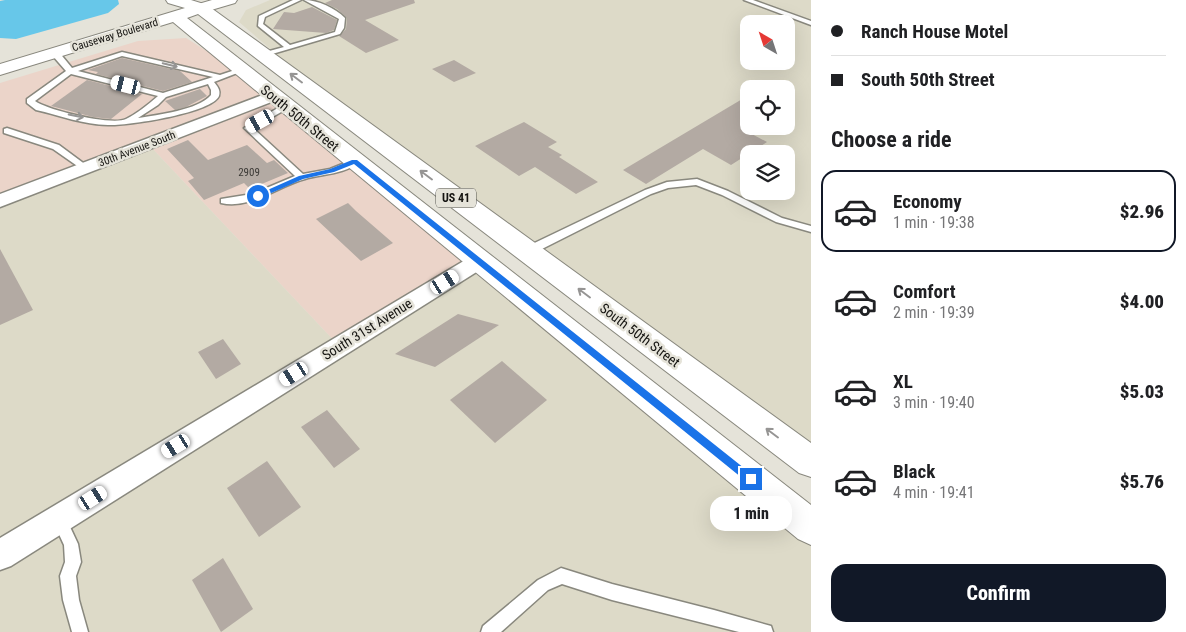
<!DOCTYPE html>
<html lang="en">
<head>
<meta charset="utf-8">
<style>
  body { margin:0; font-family:"Roboto Condensed",sans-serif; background:#f2f2f2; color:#202124; height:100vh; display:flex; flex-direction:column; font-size:19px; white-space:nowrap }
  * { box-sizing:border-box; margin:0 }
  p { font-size:16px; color:#757577 }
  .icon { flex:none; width:28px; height:28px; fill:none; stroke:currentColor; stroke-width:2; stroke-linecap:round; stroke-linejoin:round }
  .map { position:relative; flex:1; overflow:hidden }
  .sheet { display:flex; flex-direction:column; background:#fff; width:375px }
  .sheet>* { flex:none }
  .guide { display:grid; align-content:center; height:110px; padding:0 20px; background:#fff }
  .needle { width:32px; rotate:321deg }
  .tools { position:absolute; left:740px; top:15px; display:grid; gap:10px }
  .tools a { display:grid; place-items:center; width:55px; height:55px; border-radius:10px; background:#fff; box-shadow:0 5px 20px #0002; font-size:25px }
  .end { position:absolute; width:22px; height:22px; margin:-11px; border:6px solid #1a73e8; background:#fff; box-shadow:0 0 0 2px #fff }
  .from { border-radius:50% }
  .bubble { position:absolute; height:35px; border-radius:15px; background:#fff; box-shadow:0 5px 20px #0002; font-size:16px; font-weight:800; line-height:35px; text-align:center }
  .car { position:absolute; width:15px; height:30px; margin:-15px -8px; border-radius:6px; box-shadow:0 0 4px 1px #0007; background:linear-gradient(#fff 24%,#345 0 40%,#fff 0 76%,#345 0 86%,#fff 0) }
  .guide b { display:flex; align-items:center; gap:18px; height:48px; font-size:19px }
  .guide b+b { border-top:1px solid #e0e0e0 }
  .guide i { width:12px; height:12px; background:#202124 }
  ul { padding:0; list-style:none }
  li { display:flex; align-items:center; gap:15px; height:82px; margin:0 10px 8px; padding:0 10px; border:2px solid transparent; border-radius:15px }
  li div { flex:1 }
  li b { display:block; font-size:19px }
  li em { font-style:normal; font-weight:800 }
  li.current { border-color:#111827 }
  li>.icon { width:45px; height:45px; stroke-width:1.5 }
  h2 { padding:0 20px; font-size:22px; line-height:60px }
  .button { display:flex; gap:10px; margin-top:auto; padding:10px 20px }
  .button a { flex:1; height:58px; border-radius:15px; background:#111827; color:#fff; font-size:20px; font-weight:800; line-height:58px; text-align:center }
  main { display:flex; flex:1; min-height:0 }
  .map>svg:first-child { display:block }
</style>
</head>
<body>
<main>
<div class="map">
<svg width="811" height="632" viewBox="0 0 811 632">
  <rect width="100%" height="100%" fill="#e5e3d9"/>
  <g fill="#ebd4c9">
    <path d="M186,38l46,29 37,29 -269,103v-116l138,-42z"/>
    <path d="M274,96l203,163 -138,87 -191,-202z"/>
  </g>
  <g fill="#dddac8" fill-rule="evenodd">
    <path d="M270,0h541v449l-501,-366 -71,-61 7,-12zM749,24h37v37h-37zM749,89h37v37h-37zM749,154h37v37h-37z"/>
    <path d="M148,144l191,202 -339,202v-349z"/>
    <path d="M477,267l277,222 57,57v86h-811v-75z"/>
  </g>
  <path fill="#67c7e9" d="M5,0h113l1,4 -11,9 -92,26 -16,-1v-37z"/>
  <g fill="#b3aaa3">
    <path d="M332,0h82l1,3 -50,17 34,20 -33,13 -27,-17 7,-7 1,-11 -10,-9 -12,-6z"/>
    <path d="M312,7l25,13 -3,10 -8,3 -53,-4 11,-17 10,1z"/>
    <path d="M122,58l58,13 12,11 -29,9 -67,-17 2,-2 -10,-2z"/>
    <path d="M454,60l22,13 -22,9 -22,-13z"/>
    <path d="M87,80l55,14 -31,25 -18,-2 -42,-11z"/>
    <path d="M200,89l7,7 -21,11 -11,3 -10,-9z"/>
    <path d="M749,95l-1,37 19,10 -36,23 -28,-16 -57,35 -23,-14z"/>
    <path d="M524,122l33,20 -9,5 14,8 -3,2 39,25 -22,12 -41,-27 -16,9 -44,-30z"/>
    <path d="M188,140l20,20 39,-15 20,18 7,-3 14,13 -38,16 -6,-6 -40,17 -16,-19 6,-3 -27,-29z"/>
    <path d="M348,203l8,8 37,32 -32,18 -45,-42z"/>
    <path d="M0,249l33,61 -33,15z"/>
    <path d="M458,314l41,11 -64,42 -40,-13z"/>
    <path d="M223,339l18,25 -25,15 -18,-27z"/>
    <path d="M502,361l45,39 -52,43 -45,-43z"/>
    <path d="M327,410l33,39 -26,19 -33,-41z"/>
    <path d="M267,461l34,46 -42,30 -32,-49z"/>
    <path d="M223,558l30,51 -32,23 -29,-52z"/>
  </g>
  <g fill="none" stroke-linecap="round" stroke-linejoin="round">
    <defs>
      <g id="lane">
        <path d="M293,0h8l-36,17 -2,7 27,21 45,-13 4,-13 -35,-19c14,0 31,8 41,18l-1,10 -4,6 -78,23v-4l22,-6 -26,-21 1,-10z"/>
        <path d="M744,0h9l58,21v4z"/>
        <path d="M52,51h6l14,17 50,-16 98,23 21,-7 4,2 -31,12c3,4 7,8 5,14 -7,17 -92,30 -111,29 -24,0 -49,-10 -72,-15l-9,-7v-4l39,-28 -14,-16zM122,56l91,21 -50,16 -85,-22zM71,74l87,22c-9,8 -22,18 -32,23 -14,7 -79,-9 -91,-18zM208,84l3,6v5c-13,15 -53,20 -73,23l20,-13 8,-8z"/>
        <path d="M283,105l7,2 -37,21 50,46 27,-5 25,-10 4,3c-13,12 -37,12 -54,17 -27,7 -55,31 -84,24v-4l31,-5 43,-18 -51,-48z"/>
        <path d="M7,128l52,17 31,23 -1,2h-6l-30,-21 -49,-16v-4z"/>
        <path d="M697,179l31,12 54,27 29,8v6l-35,-10 -54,-27 -26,-10 -28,3 -17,6 -119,60 -4,1 -5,-4 1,-3 121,-58 22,-8z"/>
        <path d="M59,512l5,2 14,30 3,18 -5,14 3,24 9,32h-16l-9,-32 -3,-24 5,-14 -1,-17 -12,-26 2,-5z"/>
        <path d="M561,568l51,16 102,26 57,16 2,6h-34l-127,-32 -50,-16 -14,6 -47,42h-20l2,-6 55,-46z"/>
      </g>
      <g id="street">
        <path d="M273,91l6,2 2,3 -2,3 -279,108v-13z"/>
        <path d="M479,254l7,2 3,5 -3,5 -475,300 -11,4v-32l472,-282z"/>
      </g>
      <path id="secondary" d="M212,0h25l-2,3 -34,10 -6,-2 -2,-3 2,-3z"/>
      <path id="primary" d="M166,0h25l16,5 604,438v34l-12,-4 -601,-459 -11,4 624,487v40l-13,-6 -625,-517 -173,53v-11l185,-56 -17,-5z"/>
    </defs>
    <use href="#lane" stroke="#89887e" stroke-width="3"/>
    <use href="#street" stroke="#89887e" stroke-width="3"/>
    <use href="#secondary" stroke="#89887e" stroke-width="2"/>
    <use href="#primary" stroke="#89887e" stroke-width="2"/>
    <use href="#lane" fill="#fff" fill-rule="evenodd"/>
    <use href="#street" fill="#fff" fill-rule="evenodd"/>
    <use href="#secondary" fill="#fff" fill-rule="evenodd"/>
    <use href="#primary" fill="#fff" fill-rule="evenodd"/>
  </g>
  <defs><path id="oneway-shaft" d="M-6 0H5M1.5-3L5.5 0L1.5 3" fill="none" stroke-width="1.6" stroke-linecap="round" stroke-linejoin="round" transform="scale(1.25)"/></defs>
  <g stroke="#969594">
    <use href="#oneway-shaft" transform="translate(170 65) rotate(13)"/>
    <use href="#oneway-shaft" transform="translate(296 78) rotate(-143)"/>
    <use href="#oneway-shaft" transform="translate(76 116) rotate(12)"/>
    <use href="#oneway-shaft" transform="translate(426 175) rotate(-143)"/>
    <use href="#oneway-shaft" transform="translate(584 293) rotate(-143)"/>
    <use href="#oneway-shaft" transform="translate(772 433) rotate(-143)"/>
  </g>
  <path fill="#1a73e8" d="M352,160h5l397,316v6h-7l-393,-318 -20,8 -31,7 -43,19 -6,-2 45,-20 31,-7z"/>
  <g text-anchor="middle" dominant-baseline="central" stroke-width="5" stroke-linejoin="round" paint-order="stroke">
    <g font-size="11" fill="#151411" stroke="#e5e3d9">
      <text transform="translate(115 35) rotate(-17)">Causeway Boulevard</text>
      <text transform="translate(137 149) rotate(-21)">30th Avenue South</text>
    </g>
    <g font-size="11" fill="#3c3a36">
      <text x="249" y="172">2909</text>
    </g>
    <rect fill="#e5e3d9" stroke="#53524d" stroke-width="1" x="436" y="188.5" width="40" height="19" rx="4"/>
    <g font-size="12" font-weight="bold" fill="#151411">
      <text x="456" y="198">US 41</text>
    </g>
    <g font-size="14" fill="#151411" stroke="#e5e3d9">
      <text transform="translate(300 118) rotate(39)">South 50th Street</text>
      <text transform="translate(367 329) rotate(-32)">South 31st Avenue</text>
      <text transform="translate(640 335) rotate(37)">South 50th Street</text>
    </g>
  </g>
</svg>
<div class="tools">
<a><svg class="needle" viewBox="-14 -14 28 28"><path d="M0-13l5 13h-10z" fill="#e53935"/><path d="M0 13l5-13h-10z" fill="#757577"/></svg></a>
<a><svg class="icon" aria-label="locate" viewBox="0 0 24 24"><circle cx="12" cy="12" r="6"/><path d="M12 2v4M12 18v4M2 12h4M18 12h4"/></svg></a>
<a><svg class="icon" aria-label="layers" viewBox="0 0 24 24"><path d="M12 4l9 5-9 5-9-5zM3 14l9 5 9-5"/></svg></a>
</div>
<i class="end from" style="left:258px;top:196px"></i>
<i class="end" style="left:751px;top:479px"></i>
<div class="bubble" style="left:710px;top:496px;width:82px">1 min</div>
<i class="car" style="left:126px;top:85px;rotate:284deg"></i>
<i class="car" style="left:260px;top:121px;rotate:241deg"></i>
<i class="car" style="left:445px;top:282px;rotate:58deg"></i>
<i class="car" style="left:294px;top:374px;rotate:238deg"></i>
<i class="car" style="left:176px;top:446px;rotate:239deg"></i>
<i class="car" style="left:93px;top:498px;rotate:58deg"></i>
</div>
<section class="sheet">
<div class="guide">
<b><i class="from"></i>Ranch House Motel</b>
<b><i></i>South 50th Street</b>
</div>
<h2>Choose a ride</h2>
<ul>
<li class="current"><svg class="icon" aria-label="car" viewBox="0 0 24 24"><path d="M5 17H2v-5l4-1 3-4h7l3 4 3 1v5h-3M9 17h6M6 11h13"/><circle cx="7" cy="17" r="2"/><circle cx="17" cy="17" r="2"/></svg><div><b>Economy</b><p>1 min · 19:38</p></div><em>$2.96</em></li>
<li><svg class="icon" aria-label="car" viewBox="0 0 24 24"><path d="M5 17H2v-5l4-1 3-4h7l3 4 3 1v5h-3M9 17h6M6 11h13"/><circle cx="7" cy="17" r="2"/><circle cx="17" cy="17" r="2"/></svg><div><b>Comfort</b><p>2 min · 19:39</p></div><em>$4.00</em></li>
<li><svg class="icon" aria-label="car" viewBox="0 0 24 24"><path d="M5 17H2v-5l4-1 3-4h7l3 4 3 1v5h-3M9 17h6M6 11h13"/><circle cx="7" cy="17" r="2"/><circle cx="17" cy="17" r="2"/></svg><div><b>XL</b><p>3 min · 19:40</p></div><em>$5.03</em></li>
<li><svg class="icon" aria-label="car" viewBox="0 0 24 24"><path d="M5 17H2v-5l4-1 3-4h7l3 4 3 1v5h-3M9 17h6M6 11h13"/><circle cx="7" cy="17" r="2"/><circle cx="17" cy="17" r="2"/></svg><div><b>Black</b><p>4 min · 19:41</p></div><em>$5.76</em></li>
</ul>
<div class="button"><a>Confirm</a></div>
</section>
</main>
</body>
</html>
